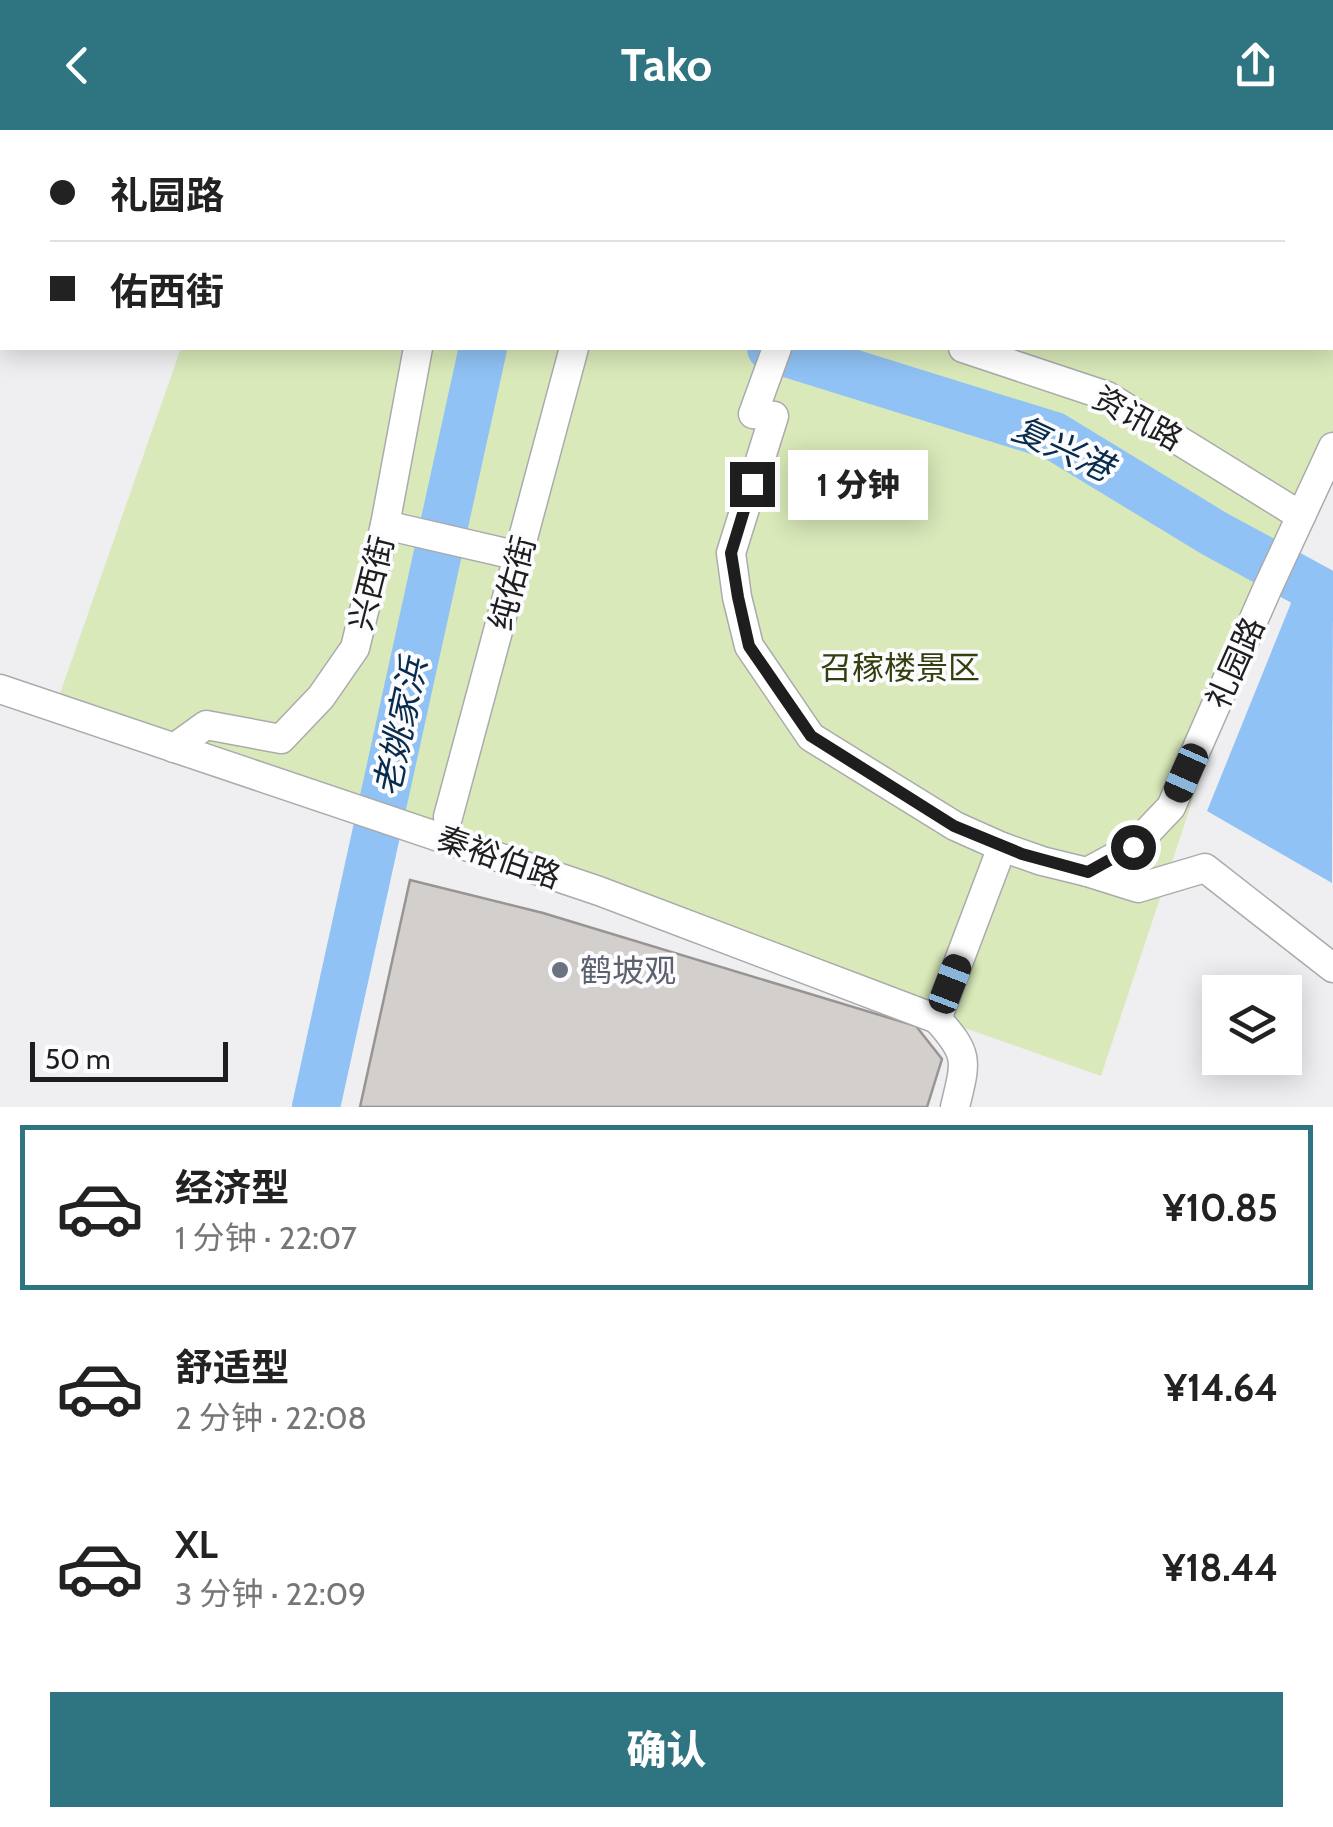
<!DOCTYPE html>
<html lang="zh">
<head>
<meta charset="utf-8">
<style>
  body { margin:0; font-family:Cabin,"Noto Sans SC",sans-serif; background:#f6f6f6; color:#222; height:100vh; display:flex; flex-direction:column; font-size:38px; white-space:nowrap }
  * { box-sizing:border-box; margin:0 }
  p { font-size:32px; color:#767676 }
  .icon { flex:none; width:55px; height:55px; fill:none; stroke:currentColor; stroke-width:2; stroke-linecap:round; stroke-linejoin:round }
  .map { position:relative; height:977px; overflow:hidden }
  .drawer { display:flex; flex-direction:column; background:#fff; flex:1 }
  .drawer>* { flex:none }
  .hud { position:absolute; left:0px; top:0px; width:1335px; height:220px; box-shadow:0 5px 25px #0003; display:grid; align-content:center; height:220px; padding:0 50px; background:#fff }
  .fabs { position:absolute; left:1202px; top:845px; display:grid; gap:20px }
  .fabs a { display:grid; place-items:center; width:100px; height:100px; border-radius:0px; background:#fff; box-shadow:0 5px 25px #0003; font-size:50px }
  .scale { position:absolute; left:30px; bottom:25px; width:198px; box-sizing:border-box; padding-left:10px; border:5px solid #1f1e1f; border-top:0; font-size:28px; line-height:35px; white-space:nowrap; color:#1f1e1f; -webkit-text-stroke:8px #fcfbfe; paint-order:stroke }
  .end { position:absolute; width:45px; height:45px; margin:-22px; border:12px solid #1f1e1f; background:#fff; box-shadow:0 0 0 5px #fff }
  .from { border-radius:50% }
  .bubble { position:absolute; height:70px; border-radius:0px; background:#fff; box-shadow:0 5px 25px #0003; font-size:32px; font-weight:800; line-height:70px; text-align:center }
  .car { position:absolute; width:30px; height:60px; margin:-30px -15px; border-radius:12px; box-shadow:0 0 8px 2px #0007; background:linear-gradient(#222 24%,#8ab4d8 0 40%,#222 0 76%,#8ab4d8 0 86%,#222 0) }
  .hud b { display:flex; align-items:center; gap:35px; height:95px; font-size:38px }
  .hud b+b { border-top:2px solid #e0e0e0 }
  .hud i { width:25px; height:25px; background:#222 }
  ul { padding:18px 0 0; list-style:none }
  li { display:flex; align-items:center; gap:30px; height:165px; margin:0 20px 15px; padding:0 30px; border:5px solid transparent; border-radius:0px }
  li div { flex:1 }
  li b { display:block; font-size:38px }
  li em { font-style:normal; font-weight:800 }
  li.selected { border-color:#2e7481 }
  li>.icon { width:90px; height:90px; stroke-width:1.5 }
  .cta { display:flex; gap:20px; margin-top:auto; padding:20px 50px }
  .cta a { flex:1; height:115px; border-radius:0px; background:#2e7481; color:#fff; font-size:40px; font-weight:800; line-height:115px; text-align:center }
  header { display:flex; justify-content:space-between; align-items:center; height:130px; padding:0 50px; background:#2e7481; color:#fff; font-size:45px; font-weight:800 }
  .map>svg:first-child { display:block }
</style>
</head>
<body>
<header><svg class="icon" aria-label="back" viewBox="0 0 24 24"><path d="M15 5l-7 7 7 7"/></svg>Tako<svg class="icon" aria-label="share" viewBox="0 0 24 24"><path d="M12 15V3M7 8l5-5 5 5M5 13v7h14v-7"/></svg></header>
<div class="map">
<svg width="1333" height="977" viewBox="0 0 1333 977">
  <rect width="100%" height="100%" fill="#efeef1"/>
  <g fill="#d9e9b9">
    <path d="M252,0h1016l-1,2h-1011z"/>
    <path d="M1333,40v308l-85,155 -147,443 -1046,-368 126,-360h1151z"/>
  </g>
  <path fill="#90c2f5" d="M1306,436l27,14 -1,303 -125,-72z"/>
  <g fill="none" stroke-linecap="round" stroke-linejoin="round">
    <g stroke="#90c2f5" stroke-width="8">
      <path d="M1168,0l5,2"/>
      <path d="M1332,80h1"/>
    </g>
    <g stroke="#90c2f5" stroke-width="48">
      <path d="M146,0l11,2"/>
      <path d="M539,2v-2"/>
      <path d="M771,218l283,88 161,98 118,64"/>
      <path d="M316,977l167,-759"/>
    </g>
  </g>
  <path fill="#d2cfcd" stroke="#979492" stroke-width="2.5" d="M410,750l133,33 373,113 26,33 -15,48h-567z"/>
  <g fill="none" stroke-linecap="round" stroke-linejoin="round">
    <defs>
      <g id="minor">
        <path d="M1042,0l5,2"/>
        <path d="M495,2l1,-2"/>
        <path d="M583,2l1,-2"/>
        <path d="M716,2l1,-2"/>
        <path d="M871,2l1,-2"/>
        <path d="M1332,150h1"/>
        <path d="M777,218l-24,66 21,2 -43,137 6,44 12,49 62,91 144,89 47,21"/>
        <path d="M963,218l144,48 194,120"/>
        <path d="M385,395l134,31"/>
        <path d="M0,559l599,202 338,128c33,36 29,42 18,88"/>
        <path d="M174,618l32,-23 75,14 40,-42 34,-49 30,-123 33,-177"/>
        <path d="M448,687l126,-469"/>
        <path d="M1087,742l51,16 67,-20 128,100"/>
        <path d="M937,889l65,-172 40,14 45,11 46,-25 38,-40 97,-220 65,-140"/>
      </g>
      <g id="major">
        <path d="M32,2l1,-2"/>
        <path d="M0,80l2,-6"/>
      </g>
    </defs>
    <use href="#minor" stroke="#abaaad" stroke-width="31"/>
    <use href="#major" stroke="#abaaad" stroke-width="39"/>
    <use href="#minor" stroke="#fff" stroke-width="28"/>
    <use href="#major" stroke="#fff" stroke-width="35"/>
  </g>
  <g fill="none" stroke-linecap="round" stroke-linejoin="round">
    <path stroke="#1f1e1f" stroke-width="12" d="M752,354l-21,69 7,44 11,49 62,90 143,90 68,28 66,18 45,-25"/>
  </g>
  <circle fill="#6b7280" stroke="#fcfbfe" stroke-width="4" cx="560" cy="840" r="10"/>
  <g text-anchor="middle" dominant-baseline="central" stroke-width="8" stroke-linejoin="round" paint-order="stroke">
    <g font-size="32" fill="#1f1e1f" stroke="#fcfbfe">
      <text transform="translate(1138 288) rotate(29)">资讯路</text>
      <text transform="translate(371 453) rotate(-76)">兴西街</text>
      <text transform="translate(512 453) rotate(-75)">纯佑街</text>
      <text transform="translate(1235 533) rotate(-66)">礼园路</text>
      <text transform="translate(499 727) rotate(19)">秦裕伯路</text>
    </g>
    <g font-size="32" fill="#323f0e" stroke="#fcfbfe">
      <text x="900" y="537">召稼楼景区</text>
    </g>
    <g font-size="32" fill="#5b616d" stroke="#fcfbfe" text-anchor="start">
      <text x="580" y="840">鹤坡观</text>
    </g>
    <g font-size="35" font-style="italic" fill="#072c4d" stroke="#fcfbfe">
      <text transform="translate(1063 318) rotate(25)">复兴港</text>
      <text transform="translate(400 597) rotate(-78)">老姚家浜</text>
    </g>
  </g>
</svg>
<div class="fabs">
<a><svg class="icon" aria-label="layers" viewBox="0 0 24 24"><path d="M12 4l9 5-9 5-9-5zM3 14l9 5 9-5"/></svg></a>
</div>
<div class="scale">50 m</div>
<i class="end from" style="left:1133px;top:717px"></i>
<i class="end" style="left:752px;top:354px"></i>
<div class="bubble" style="left:788px;top:320px;width:140px">1 分钟</div>
<i class="car" style="left:1186px;top:643px;rotate:204deg"></i>
<i class="car" style="left:950px;top:854px;rotate:21deg"></i>
<div class="hud">
<b><i class="from"></i>礼园路</b>
<b><i></i>佑西街</b>
</div>
</div>
<section class="drawer">
<ul>
<li class="selected"><svg class="icon" aria-label="car" viewBox="0 0 24 24"><path d="M5 17H2v-5l4-1 3-4h7l3 4 3 1v5h-3M9 17h6M6 11h13"/><circle cx="7" cy="17" r="2"/><circle cx="17" cy="17" r="2"/></svg><div><b>经济型</b><p>1 分钟 · 22:07</p></div><em>¥10.85</em></li>
<li><svg class="icon" aria-label="car" viewBox="0 0 24 24"><path d="M5 17H2v-5l4-1 3-4h7l3 4 3 1v5h-3M9 17h6M6 11h13"/><circle cx="7" cy="17" r="2"/><circle cx="17" cy="17" r="2"/></svg><div><b>舒适型</b><p>2 分钟 · 22:08</p></div><em>¥14.64</em></li>
<li><svg class="icon" aria-label="car" viewBox="0 0 24 24"><path d="M5 17H2v-5l4-1 3-4h7l3 4 3 1v5h-3M9 17h6M6 11h13"/><circle cx="7" cy="17" r="2"/><circle cx="17" cy="17" r="2"/></svg><div><b>XL</b><p>3 分钟 · 22:09</p></div><em>¥18.44</em></li>
</ul>
<div class="cta"><a>确认</a></div>
</section>
</body>
</html>
